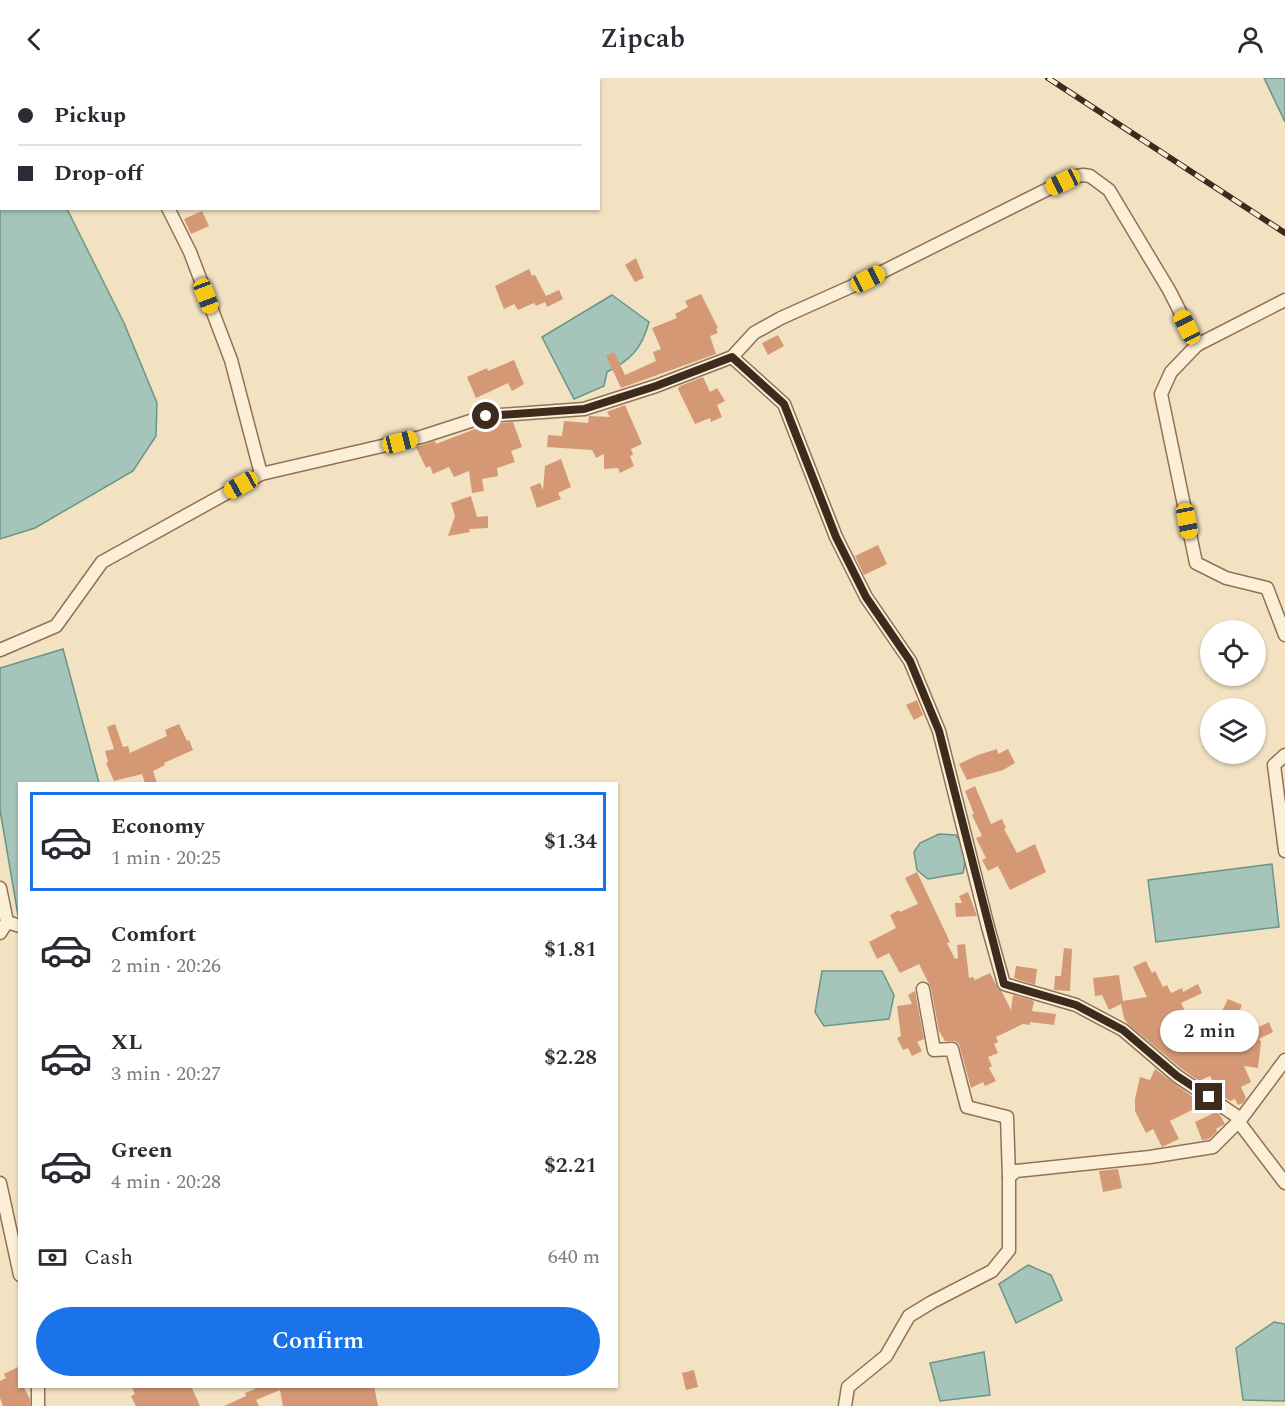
<!DOCTYPE html>
<html lang="en">
<head>
<meta charset="utf-8">
<style>
  body { margin:0; font-family:Spectral,serif; background:#f7f7f7; color:#2b2b33; height:100vh; display:flex; flex-direction:column; font-size:22px; white-space:nowrap }
  * { box-sizing:border-box; margin:0 }
  p { font-size:20px; color:#7c7c81 }
  .icon { flex:none; width:33px; height:33px; fill:none; stroke:currentColor; stroke-width:2; stroke-linecap:round; stroke-linejoin:round }
  .map { position:relative; flex:1; overflow:hidden }
  .details { position:absolute; left:18px; top:704px; width:600px; height:606px; display:flex; flex-direction:column; background:#fff; border-radius:0px; box-shadow:0 2px 4px #0004 }
  .details>* { flex:none }
  .guide { position:absolute; left:0px; top:0px; width:600px; height:132px; box-shadow:0 2px 4px #0004; display:grid; align-content:center; height:132px; padding:0 18px; background:#fff }
  .fabs { position:absolute; left:1200px; top:542px; display:grid; gap:12px }
  .fabs a { display:grid; place-items:center; width:66px; height:66px; border-radius:50%; background:#fff; box-shadow:0 2px 4px #0004; font-size:30px }
  .end { position:absolute; width:27px; height:27px; margin:-14px; border:8px solid #3d2b1d; background:#fff; box-shadow:0 0 0 3px #fff }
  .from { border-radius:50% }
  .bubble { position:absolute; height:42px; border-radius:21px; background:#fff; box-shadow:0 2px 4px #0004; font-size:20px; font-weight:600; line-height:42px; text-align:center }
  .car { position:absolute; width:18px; height:36px; margin:-18px -9px; border-radius:8px; box-shadow:0 0 4px 2px #0007; background:linear-gradient(#f5c518 24%,#345 0 40%,#f5c518 0 76%,#345 0 86%,#f5c518 0) }
  .guide b { display:flex; align-items:center; gap:21px; height:57px; font-size:22px }
  .guide b+b { border-top:2px solid #e1e1e2 }
  .guide i { width:15px; height:15px; background:#2b2b33 }
  ul { padding:10px 0 0; list-style:none }
  li { display:flex; align-items:center; gap:18px; height:99px; margin:0 12px 9px; padding:0 6px; border:3px solid transparent; border-radius:0px }
  li div { flex:1 }
  li b { display:block; font-size:22px }
  li em { font-style:normal; font-weight:600 }
  li.on { border-color:#1a73e8 }
  li>.icon { width:54px; height:54px; stroke-width:1.5 }
  .pay { display:flex; align-items:center; gap:15px; height:66px; padding:0 18px; font-size:22px }
  .pay p { margin-inline-start:auto }
  .button { display:flex; gap:12px; margin-top:auto; padding:12px 18px }
  .button a { flex:1; height:69px; border-radius:36px; background:#1a73e8; color:#fff; font-size:24px; font-weight:600; line-height:69px; text-align:center }
  header { display:flex; justify-content:space-between; align-items:center; height:78px; padding:0 18px; background:#fff; font-size:27px; font-weight:600 }
  .map>svg:first-child { display:block }
</style>
</head>
<body>
<header><svg class="icon" aria-label="back" viewBox="0 0 24 24"><path d="M15 5l-7 7 7 7"/></svg>Zipcab<svg class="icon" aria-label="person" viewBox="0 0 24 24"><circle cx="12" cy="8" r="4"/><path d="M4 21q1-7 8-7t8 7"/></svg></header>
<div class="map">
<svg width="1285" height="1328" viewBox="0 0 1285 1328">
  <rect width="100%" height="100%" fill="#f2e2c2"/>
  <g fill="#a5c5ba" stroke="#6b9488" stroke-width="1.5">
    <path d="M1264,0h21v44z"/>
    <path d="M0,83h1l1,47 65,1 57,114 33,80 -1,33 -23,35 -98,57 -35,11z"/>
    <path d="M612,217l37,27c-7,26 -18,38 -42,50l-3,14 -30,13 -32,-62z"/>
    <path d="M63,571l36,134h-79l-1,138 -19,-111v-142z"/>
    <path d="M939,756l17,1 11,18 -4,20 -35,6 -11,-9 -3,-18 6,-9z"/>
    <path d="M1272,786l7,63 -123,15 -8,-62z"/>
    <path d="M822,893h60l12,24 -5,24 -65,7 -9,-14z"/>
    <path d="M1028,1187l23,10 11,25 -46,23 -17,-39z"/>
    <path d="M1274,1244l11,2v77l-42,-1 -7,-52z"/>
    <path d="M984,1274l6,43 -50,6 -10,-38z"/>
  </g>
  <g fill="#d49875">
    <path d="M202,133l7,15 -18,8 -7,-15z"/>
    <path d="M636,180l8,20 -9,4 -10,-17z"/>
    <path d="M529,191l3,7 3,-1 11,21 13,-6 4,9 -16,8 -2,-5 -9,4 -2,-3 -16,7 -4,-6 -10,5 -9,-23z"/>
    <path d="M701,216l17,34 -2,1 2,4 -8,3 6,18 -95,34 -15,-32 8,-4 11,23 31,-14 -3,-9 8,-3 -9,-21 25,-10 -2,-4 13,-7 -3,-6z"/>
    <path d="M778,257l6,11 -16,9 -6,-12z"/>
    <path d="M514,282l10,24 -12,7 -4,-8 -32,15 -9,-21 20,-9 1,3z"/>
    <path d="M703,299l7,15 7,-4 8,13 -8,4 5,12 -11,5 -1,-4 -15,6 -17,-35 2,-3z"/>
    <path d="M625,327l17,39 -11,5 2,6 -3,1 4,10 -14,7 -2,-5 -14,1v-15l-8,4 -4,-8 -45,-3 1,-12 14,1 2,-15 24,2 1,-7 21,1 -3,-5z"/>
    <path d="M513,344l9,25 -11,4 4,11 -18,6 1,8 -16,3 2,12 -12,2 -3,-22 -15,6 -5,-10 -16,7 -3,-8 -4,2 -10,-21 19,-6 1,3 52,-20z"/>
    <path d="M561,381l10,28 -13,6 3,6 -24,9 -7,-21 10,-4 3,7 2,-24z"/>
    <path d="M471,418l6,21 11,-1v12l-19,1 1,3 -22,4 7,-20 -4,-13z"/>
    <path d="M878,467l9,19 -23,11 -9,-19z"/>
    <path d="M917,622l6,15 -9,5 -8,-15z"/>
    <path d="M115,646l8,23 5,-1 2,7 37,-17 -2,-6 14,-6 8,17 2,-1 4,10 -29,13 1,2 -12,6 4,12h-12l-3,-9 -28,7 -8,-18 2,-1 -3,-11 9,-2 -7,-22z"/>
    <path d="M997,671l1,5 10,-5 7,14 -12,7 -36,10 -8,-16 19,-9z"/>
    <path d="M975,708l16,38 11,-5 4,9 -2,1 13,24 18,-9 11,28 -36,18 -12,-24 -10,5 -6,-11 4,-2 -10,-20 6,-2 -10,-21 2,-1 -9,-23z"/>
    <path d="M917,794l33,70 -3,1 8,16 3,-1 -1,-13 8,-1 4,34 4,-1 2,3 15,-7 8,16 4,3 9,18 2,-15 21,6 -2,10 24,3 -2,11 -24,-3v3l-7,-1 -27,13 2,5 -4,2 4,9 -10,4 4,9 -3,2 7,13 -11,5 -2,-4 -12,6 -12,-44 -4,-3h-10l-6,-10 -8,-43 -12,-24 -19,9 -11,-20 -12,6 -8,-17 27,-14 -6,-13 9,-5 1,2 18,-8 -13,-26z"/>
    <path d="M968,814l9,24 -21,1 -1,-14h7l-3,-7z"/>
    <path d="M1064,870l8,1 -2,42 -16,-1 1,-14h6z"/>
    <path d="M1146,883l6,12 3,-2 8,16 4,-2 4,8 11,-5 1,4 15,-8 4,9 -21,10 17,35 16,-7 1,-14h4l9,-18 14,6 -5,13 -1,20 33,-16 4,10 -14,7 2,3 -3,26 -14,-2 7,16 -10,5 5,11 -3,5 -5,2 -3,-6 -5,2 -11,-7 -9,-18 -11,5 -17,-12 -54,-45 -4,-6 -3,-14 -12,6 -7,-15 -7,1 -2,-18 26,-3 4,26 24,-4 -14,-30z"/>
    <path d="M1016,888l21,3 -2,16 -21,-7z"/>
    <path d="M915,913l9,48 -7,3 5,9 -10,5 -4,-8 -5,2 -6,-12 4,-2 -4,-30 15,-2 -4,-9z"/>
    <path d="M1155,991l39,29 4,9 -28,14 9,18 -17,8 -9,-18 -7,4 -11,-22v-12l5,-22 10,3z"/>
    <path d="M1216,1034l4,3 5,9 -9,5 1,3 -8,7 -7,1 -7,-18z"/>
    <path d="M1118,1091l4,19 -19,4 -4,-21z"/>
    <path d="M20,1288v20h3l7,13v7h-27l-3,-8v-17l6,-3 -2,-4z"/>
    <path d="M694,1292l4,17 -12,3 -4,-17z"/>
    <path d="M131,1308h60l9,20h-64l-5,-10 4,-2z"/>
    <path d="M254,1308h120l4,20h-95l-3,-16 -24,10 3,6h-35l22,-10 -1,-3 10,-4z"/>
  </g>
  <g fill="none" stroke-linecap="round" stroke-linejoin="round">
    <defs>
      <g id="street">
        <path d="M105,0v2"/>
        <path d="M1197,267l-26,27 -10,22 35,169 30,15 41,10 18,47"/>
        <path d="M732,279l22,-24 27,-15 87,-39 204,-102 11,-2 7,1 19,14 60,100 28,55 88,-45"/>
        <path d="M261,396l160,-37 65,-21 98,-7 72,-23 76,-29 52,47 52,133 30,60 44,64 29,70 49,196 16,57 72,21 47,25 54,46 64,43"/>
        <path d="M0,572l56,-24 46,-64 159,-88 -30,-114 -41,-108 -22,-44"/>
        <path d="M1285,677l-11,10 11,86"/>
        <path d="M0,810l7,34 -7,11"/>
        <path d="M7,844l13,4"/>
        <path d="M923,911l11,61 18,-1 15,58 40,10 2,60"/>
        <path d="M1238,1043l47,62"/>
        <path d="M0,1105l20,92"/>
        <path d="M38,1308v20"/>
        <path d="M845,1328l3,-19 38,-31 23,-40 23,-14 60,-31 17,-21v-73l7,-6 134,-14 63,-10 28,-28 44,-59"/>
      </g>
    </defs>
    <use href="#street" stroke="#8f7257" stroke-width="15"/>
    <use href="#street" stroke="#fcefd7" stroke-width="12"/>
    <defs>
      <path id="rail" d="M1048,0l237,155"/>
    </defs>
    <use href="#rail" stroke="#3d2b1d" stroke-width="6"/>
    <use href="#rail" stroke="#f9ecd3" stroke-width="4" stroke-dasharray="11" stroke-linecap="butt"/>
  </g>
  <g fill="none" stroke-linecap="round" stroke-linejoin="round">
    <path stroke="#3d2b1d" stroke-width="8" d="M486,338l98,-7 72,-23 76,-29 52,47 52,133 30,60 44,64 29,70 65,253 72,21 47,25 54,46 32,21"/>
  </g>
</svg>
<div class="fabs">
<a><svg class="icon" aria-label="locate" viewBox="0 0 24 24"><circle cx="12" cy="12" r="6"/><path d="M12 2v4M12 18v4M2 12h4M18 12h4"/></svg></a>
<a><svg class="icon" aria-label="layers" viewBox="0 0 24 24"><path d="M12 4l9 5-9 5-9-5zM3 14l9 5 9-5"/></svg></a>
</div>
<i class="end from" style="left:486px;top:338px"></i>
<i class="end" style="left:1209px;top:1019px"></i>
<div class="bubble" style="left:1160px;top:932px;width:99px">2 min</div>
<i class="car" style="left:1063px;top:104px;rotate:245deg"></i>
<i class="car" style="left:868px;top:201px;rotate:63deg"></i>
<i class="car" style="left:206px;top:218px;rotate:159deg"></i>
<i class="car" style="left:1187px;top:249px;rotate:333deg"></i>
<i class="car" style="left:400px;top:364px;rotate:76deg"></i>
<i class="car" style="left:241px;top:407px;rotate:241deg"></i>
<i class="car" style="left:1187px;top:443px;rotate:169deg"></i>
<div class="guide">
<b><i class="from"></i>Pickup</b>
<b><i></i>Drop-off</b>
</div>
<section class="details">
<ul>
<li class="on"><svg class="icon" aria-label="car" viewBox="0 0 24 24"><path d="M5 17H2v-5l4-1 3-4h7l3 4 3 1v5h-3M9 17h6M6 11h13"/><circle cx="7" cy="17" r="2"/><circle cx="17" cy="17" r="2"/></svg><div><b>Economy</b><p>1 min · 20:25</p></div><em>$1.34</em></li>
<li><svg class="icon" aria-label="car" viewBox="0 0 24 24"><path d="M5 17H2v-5l4-1 3-4h7l3 4 3 1v5h-3M9 17h6M6 11h13"/><circle cx="7" cy="17" r="2"/><circle cx="17" cy="17" r="2"/></svg><div><b>Comfort</b><p>2 min · 20:26</p></div><em>$1.81</em></li>
<li><svg class="icon" aria-label="car" viewBox="0 0 24 24"><path d="M5 17H2v-5l4-1 3-4h7l3 4 3 1v5h-3M9 17h6M6 11h13"/><circle cx="7" cy="17" r="2"/><circle cx="17" cy="17" r="2"/></svg><div><b>XL</b><p>3 min · 20:27</p></div><em>$2.28</em></li>
<li><svg class="icon" aria-label="car" viewBox="0 0 24 24"><path d="M5 17H2v-5l4-1 3-4h7l3 4 3 1v5h-3M9 17h6M6 11h13"/><circle cx="7" cy="17" r="2"/><circle cx="17" cy="17" r="2"/></svg><div><b>Green</b><p>4 min · 20:28</p></div><em>$2.21</em></li>
</ul>
<div class="pay"><svg class="icon" aria-label="cash" viewBox="0 0 24 24"><path d="M3 7h18v10H3z"/><circle cx="12" cy="12" r="2"/></svg>Cash<p>640 m</p></div>
<div class="button"><a>Confirm</a></div>
</section>
</div>
</body>
</html>
